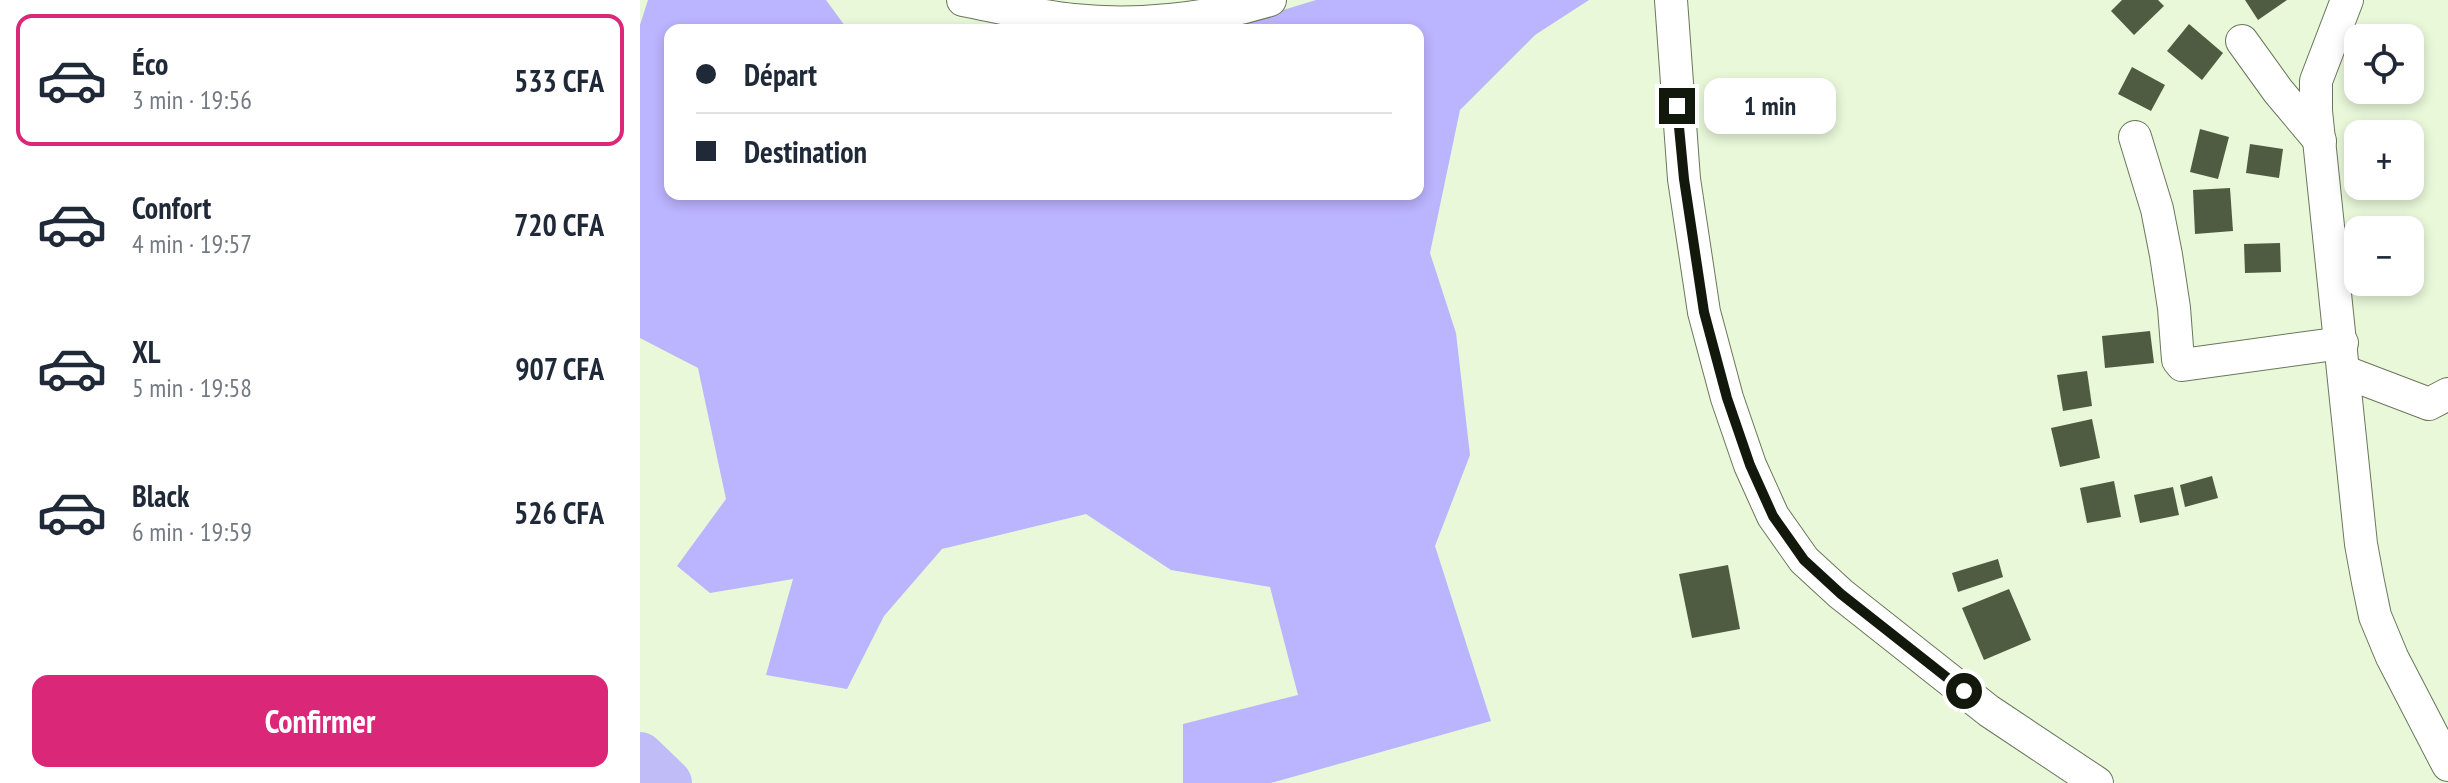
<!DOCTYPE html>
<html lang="fr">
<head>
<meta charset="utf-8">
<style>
  body { margin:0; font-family:"PT Sans Narrow",sans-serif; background:#f6f6f7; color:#1f2937; height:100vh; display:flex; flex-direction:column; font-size:30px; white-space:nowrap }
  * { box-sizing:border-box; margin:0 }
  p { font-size:26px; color:#747a83 }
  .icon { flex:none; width:44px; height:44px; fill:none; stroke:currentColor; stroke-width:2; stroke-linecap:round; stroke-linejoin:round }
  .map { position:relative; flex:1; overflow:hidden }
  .panel { display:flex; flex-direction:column; background:#fff; width:640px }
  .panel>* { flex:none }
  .banner { position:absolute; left:24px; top:24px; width:760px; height:176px; border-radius:16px; box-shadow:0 4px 12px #0003; display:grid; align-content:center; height:176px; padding:0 32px; background:#fff }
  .tools { position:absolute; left:1704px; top:24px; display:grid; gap:16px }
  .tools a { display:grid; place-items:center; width:80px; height:80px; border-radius:16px; background:#fff; box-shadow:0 4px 12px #0003; font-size:40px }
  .end { position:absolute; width:36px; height:36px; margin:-18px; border:10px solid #13180d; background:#fff; box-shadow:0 0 0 4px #fff }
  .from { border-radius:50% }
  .bubble { position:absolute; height:56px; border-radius:16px; background:#fff; box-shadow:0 4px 12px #0003; font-size:26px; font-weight:700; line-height:56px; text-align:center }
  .banner b { display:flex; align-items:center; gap:28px; height:76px; font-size:30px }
  .banner b+b { border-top:2px solid #e0e1e3 }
  .banner i { width:20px; height:20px; background:#1f2937 }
  ul { padding:14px 0 0; list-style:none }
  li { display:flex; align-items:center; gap:24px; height:132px; margin:0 16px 12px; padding:0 16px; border:4px solid transparent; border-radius:16px }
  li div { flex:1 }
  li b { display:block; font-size:30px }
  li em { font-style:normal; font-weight:700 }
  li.current { border-color:#db2777 }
  li>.icon { width:72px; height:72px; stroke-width:1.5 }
  .button { display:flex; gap:16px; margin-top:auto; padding:16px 32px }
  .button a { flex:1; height:92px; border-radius:16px; background:#db2777; color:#fff; font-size:32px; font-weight:700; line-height:92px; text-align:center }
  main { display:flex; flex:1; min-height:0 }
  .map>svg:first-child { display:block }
</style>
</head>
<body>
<main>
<section class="panel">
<ul>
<li class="current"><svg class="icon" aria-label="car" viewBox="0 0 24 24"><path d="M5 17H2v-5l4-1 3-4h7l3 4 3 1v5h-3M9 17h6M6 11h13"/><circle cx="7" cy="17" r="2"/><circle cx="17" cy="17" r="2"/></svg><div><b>Éco</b><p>3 min · 19:56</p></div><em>533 CFA</em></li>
<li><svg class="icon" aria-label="car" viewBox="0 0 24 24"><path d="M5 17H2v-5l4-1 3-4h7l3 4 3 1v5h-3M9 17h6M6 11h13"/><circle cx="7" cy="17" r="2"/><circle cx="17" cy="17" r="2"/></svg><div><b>Confort</b><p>4 min · 19:57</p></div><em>720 CFA</em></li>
<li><svg class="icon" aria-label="car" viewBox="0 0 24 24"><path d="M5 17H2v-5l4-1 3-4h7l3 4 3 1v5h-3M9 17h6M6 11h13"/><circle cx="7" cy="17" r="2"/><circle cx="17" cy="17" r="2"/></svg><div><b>XL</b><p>5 min · 19:58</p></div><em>907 CFA</em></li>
<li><svg class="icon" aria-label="car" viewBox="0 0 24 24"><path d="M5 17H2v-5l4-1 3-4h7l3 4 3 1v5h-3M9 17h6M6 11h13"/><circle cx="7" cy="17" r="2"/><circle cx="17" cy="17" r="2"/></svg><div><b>Black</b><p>6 min · 19:59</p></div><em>526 CFA</em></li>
</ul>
<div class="button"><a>Confirmer</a></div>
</section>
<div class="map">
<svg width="1808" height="783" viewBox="0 0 1808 783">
  <rect width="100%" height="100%" fill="#e9f8d9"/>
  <path fill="#bbb4fe" d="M8,0h178l22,30h-178v164h748v-164h-201l99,-30h273l-54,35 -75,75 -30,143 26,80 14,122 -35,91 56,175 -220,62h-88v-59l115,-29 -28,-108 -99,-17 -85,-56 -144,35 -58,67 -37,73 -81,-14 27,-96 -83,14 -33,-27 49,-67 -28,-131 -58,-30v-313z"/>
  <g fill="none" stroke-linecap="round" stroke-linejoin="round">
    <path stroke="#c0bcf8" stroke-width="48" d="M0,756l28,27"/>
  </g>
  <g fill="#505c41">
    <path d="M1482,0h36l6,6 -30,29 -23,-24z"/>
    <path d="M1605,0h42l-29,20z"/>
    <path d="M1549,24l34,29 -21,27 -35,-29z"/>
    <path d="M1492,67l33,18 -14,26 -33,-17z"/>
    <path d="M1560,129l29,8 -11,42 -28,-7z"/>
    <path d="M1610,144l33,5 -4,29 -33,-5z"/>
    <path d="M1590,188l3,43 -38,3 -2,-44z"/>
    <path d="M1640,243l1,29 -36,1 -1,-29z"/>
    <path d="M1510,331l4,32 -49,5 -3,-32z"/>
    <path d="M1447,371l5,35 -29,5 -6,-36z"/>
    <path d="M1452,419l8,39 -40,9 -9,-39z"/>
    <path d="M1572,476l6,22 -33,9 -5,-22z"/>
    <path d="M1474,481l7,36 -34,6 -7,-35z"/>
    <path d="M1533,487l6,28 -39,8 -6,-28z"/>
    <path d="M1358,559l5,18 -45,15 -6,-19z"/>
    <path d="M1088,565l12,64 -48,9 -13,-64z"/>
    <path d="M1369,589l22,51 -47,20 -22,-52z"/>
  </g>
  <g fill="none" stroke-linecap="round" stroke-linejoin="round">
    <defs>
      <g id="minor">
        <path d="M323,0c36,7 73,16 110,20 65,7 135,-1 197,-20"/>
        <path d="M1031,0l13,179 20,133 23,86 23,67 23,51 31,44 37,34 148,117 108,72"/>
        <path d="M1707,0l-31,81v30l45,433 7,38 7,34 17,41 56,108"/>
        <path d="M1602,41l36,50 42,50"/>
        <path d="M1495,137l22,72 9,46 8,53 4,52 4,5 160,-22"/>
        <path d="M1705,372l84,32 19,-10"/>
      </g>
    </defs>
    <use href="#minor" stroke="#69765b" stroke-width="34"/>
    <use href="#minor" stroke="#fff" stroke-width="32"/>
  </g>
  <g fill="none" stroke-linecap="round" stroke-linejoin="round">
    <path stroke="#13180d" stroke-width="10" d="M1037,106l7,73 20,133 23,86 23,67 23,51 31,44 37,34 123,97"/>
  </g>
</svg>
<div class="tools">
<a><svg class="icon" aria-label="locate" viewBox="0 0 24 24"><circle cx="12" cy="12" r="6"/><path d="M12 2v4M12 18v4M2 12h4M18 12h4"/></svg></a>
<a>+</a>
<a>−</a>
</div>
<i class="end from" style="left:1324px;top:691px"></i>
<i class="end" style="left:1037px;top:106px"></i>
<div class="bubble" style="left:1064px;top:78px;width:132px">1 min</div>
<div class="banner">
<b><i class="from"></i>Départ</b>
<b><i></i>Destination</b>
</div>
</div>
</main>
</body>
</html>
